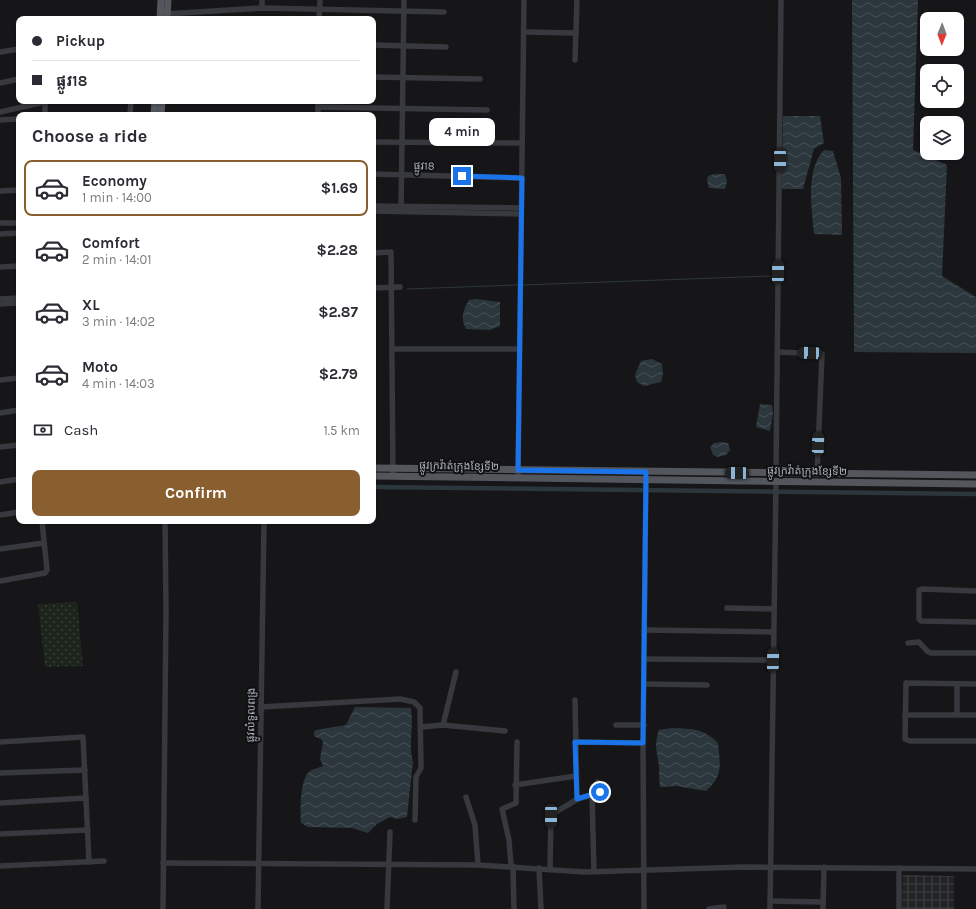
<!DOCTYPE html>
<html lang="en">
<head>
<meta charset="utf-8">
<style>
  body { margin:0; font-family:Karla,"Noto Sans Khmer",sans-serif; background:#f2f2f3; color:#2b2b33; height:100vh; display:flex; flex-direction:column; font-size:15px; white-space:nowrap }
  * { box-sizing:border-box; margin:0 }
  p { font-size:13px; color:#7c7c81 }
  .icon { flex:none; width:22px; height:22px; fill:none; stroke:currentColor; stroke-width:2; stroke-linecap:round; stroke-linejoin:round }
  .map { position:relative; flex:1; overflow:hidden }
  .drawer { position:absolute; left:16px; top:112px; width:360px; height:412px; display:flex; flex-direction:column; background:#fff; border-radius:8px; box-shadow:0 1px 3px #0004 }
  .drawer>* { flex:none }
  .hud { position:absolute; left:16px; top:16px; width:360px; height:88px; border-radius:8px; box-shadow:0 1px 3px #0004; display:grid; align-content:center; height:88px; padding:0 16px; background:#fff }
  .needle { width:26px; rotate:181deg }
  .buttons { position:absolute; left:920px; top:12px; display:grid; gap:8px }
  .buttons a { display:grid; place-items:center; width:44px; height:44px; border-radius:8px; background:#fff; box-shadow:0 1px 3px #0004; font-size:20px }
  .end { position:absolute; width:18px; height:18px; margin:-9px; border:5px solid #1a73e8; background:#fff; box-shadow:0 0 0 2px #fff }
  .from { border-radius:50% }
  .bubble { position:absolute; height:28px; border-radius:8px; background:#fff; box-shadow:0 1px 3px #0004; font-size:13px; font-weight:700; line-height:28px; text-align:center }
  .car { position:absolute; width:12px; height:24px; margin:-12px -6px; border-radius:5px; box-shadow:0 0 3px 1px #0007; background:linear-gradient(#222 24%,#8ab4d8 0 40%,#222 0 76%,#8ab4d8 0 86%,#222 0) }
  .hud b { display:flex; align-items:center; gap:14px; height:38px; font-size:15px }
  .hud b+b { border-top:1px solid #e1e1e2 }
  .hud i { width:10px; height:10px; background:#2b2b33 }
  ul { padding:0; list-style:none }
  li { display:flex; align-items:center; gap:12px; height:56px; margin:0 8px 6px; padding:0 8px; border:2px solid transparent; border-radius:8px }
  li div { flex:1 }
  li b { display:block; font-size:15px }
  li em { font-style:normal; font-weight:700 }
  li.selected { border-color:#895f30 }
  li>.icon { width:36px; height:36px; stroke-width:1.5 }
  h2 { padding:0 16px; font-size:18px; line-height:48px }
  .pay { display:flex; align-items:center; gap:10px; height:44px; padding:0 16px; font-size:15px }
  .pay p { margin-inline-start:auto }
  .action { display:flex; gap:8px; margin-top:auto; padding:8px 16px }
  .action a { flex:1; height:46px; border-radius:8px; background:#895f30; color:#fff; font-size:16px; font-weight:700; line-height:46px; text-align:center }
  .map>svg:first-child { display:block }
</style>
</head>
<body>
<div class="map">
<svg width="976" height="909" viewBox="0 0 976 909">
  <defs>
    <pattern id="industrial-grid" width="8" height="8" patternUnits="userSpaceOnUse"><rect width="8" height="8" fill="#222325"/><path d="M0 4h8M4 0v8" fill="none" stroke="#3f4043"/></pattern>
    <pattern id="grass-dots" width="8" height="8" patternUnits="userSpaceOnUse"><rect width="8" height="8" fill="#1c241c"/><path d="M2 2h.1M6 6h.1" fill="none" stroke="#3a413b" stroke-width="1.8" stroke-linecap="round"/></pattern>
    <pattern id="water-waves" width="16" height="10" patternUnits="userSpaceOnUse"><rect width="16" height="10" fill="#2c373d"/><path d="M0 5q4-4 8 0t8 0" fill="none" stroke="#485157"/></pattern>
  </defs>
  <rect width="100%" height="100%" fill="#161618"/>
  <path fill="url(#industrial-grid)" d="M903,875l51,1v33h-52z"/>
  <path fill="url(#grass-dots)" d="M77,602l6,64 -38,1 -7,-63z"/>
  <g fill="url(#water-waves)">
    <path d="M852,0h66l-5,150 34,15 -5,111 34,21v56l-122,-1z"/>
    <path d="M783,116h37l4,27 -10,6 -11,40h-21z"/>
    <path d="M824,150l9,1 8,27 1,57 -28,-1c-2,-26 -9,-64 10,-84z"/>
    <path d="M715,174h10l2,7 -2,8 -16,-1 -2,-7 1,-5z"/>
    <path d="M476,299l24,3v24l-10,4 -24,-1c-6,-11 -3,-19 3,-29z"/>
    <path d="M652,359l10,5 1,10 -2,8 -17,4 -7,-4 -2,-7 6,-14z"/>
    <path d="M760,404l12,1 1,9 -3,17 -14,-4z"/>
    <path d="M721,442l7,1 2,7 -4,5 -8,2 -5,-2 -3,-8 4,-4z"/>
    <path d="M355,707l56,1c3,18 -3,37 2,54l-6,55 -10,2 -7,-2 -13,7 -9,9 -16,-5 -44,-1 -7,-4c-1,-11 -1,-43 8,-51 3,-3 10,-4 14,-6l-3,-7 3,-17 -2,-3 -7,-3v-4l2,-2 30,-5z"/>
    <path d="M672,728c21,1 31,0 46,15 2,22 6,32 -12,48l-30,-5 -16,1c-1,-7 -1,-12 -1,-19 -1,-15 -6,-22 0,-38z"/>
  </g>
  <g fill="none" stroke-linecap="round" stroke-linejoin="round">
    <g stroke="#2c373d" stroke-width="1">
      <path d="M523,285l247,-9"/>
      <path d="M407,289l110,-4"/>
    </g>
    <path stroke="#2c373d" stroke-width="4.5" d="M373,487l603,7"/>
    <g stroke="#37393e" stroke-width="5.5">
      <path d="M262,0v8"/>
      <path d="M165,14l97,-6 182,4"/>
      <path d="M319,19l1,-19"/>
      <path d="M524,32l52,1"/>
      <path d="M373,45l73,2"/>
      <path d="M0,52l19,-3"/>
      <path d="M575,60l2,-60"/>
      <path d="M373,77l107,2"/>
      <path d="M0,83l19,-4"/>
      <path d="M45,102v13"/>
      <path d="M318,107l169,3"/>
      <path d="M0,112l49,-11"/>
      <path d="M130,115l1,-14"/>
      <path d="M134,115h24"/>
      <path d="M318,115v-14"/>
      <path d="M0,120l19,-1"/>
      <path d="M373,142l149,1"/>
      <path d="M373,174l149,4"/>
      <path d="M0,191l19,-1"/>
      <path d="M373,206l148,2"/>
      <path d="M373,211l148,3"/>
      <path d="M401,211l3,-211"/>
      <path d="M0,223h19"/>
      <path d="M0,234l19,-1"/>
      <path d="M373,253l18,-1 2,224"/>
      <path d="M0,267l19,-1"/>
      <path d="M373,288l27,-1"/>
      <path d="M0,299l19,-1"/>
      <path d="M0,304l19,-1"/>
      <path d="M393,349h127"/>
      <path d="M778,352l44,2 -5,120"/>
      <path d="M0,380l19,-2"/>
      <path d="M0,413l19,-3"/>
      <path d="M0,447l19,-2"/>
      <path d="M776,473l5,-473"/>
      <path d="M518,478l6,-478"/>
      <path d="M0,482l19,-3"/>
      <path d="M0,515l19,-3"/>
      <path d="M0,549l44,-6"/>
      <path d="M0,581l45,-8 2,-3 -5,-49"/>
      <path d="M976,591l-54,-2 -3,1v29l2,2 55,1"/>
      <path d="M727,608l47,1"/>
      <path d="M644,630l129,2"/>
      <path d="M908,643l11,-1 8,9 4,2h45"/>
      <path d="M644,659l129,1"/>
      <path d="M644,684l63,1"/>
      <path d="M957,684v30"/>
      <path d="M976,684l-70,-1 -1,56 5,2h66"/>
      <path d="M261,707l139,-8 14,3 6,6 1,60 -5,9 -1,43"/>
      <path d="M905,715h71"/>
      <path d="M443,725l13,-53"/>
      <path d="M616,725h28"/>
      <path d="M421,727l22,-2 62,6"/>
      <path d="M0,742l83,-5 6,125"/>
      <path d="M575,742l68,1"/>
      <path d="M0,773l85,-3"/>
      <path d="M515,785l61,-9"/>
      <path d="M592,795l2,76"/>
      <path d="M466,797l9,28 3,40"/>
      <path d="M577,799l22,-6 -1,-11"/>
      <path d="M0,803l86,-5"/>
      <path d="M0,834l88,-4"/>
      <path d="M163,863l315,2 107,7 160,-5 231,2"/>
      <path d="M0,866l104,-5"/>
      <path d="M511,866l-2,-26 -7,-31 14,-6 1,-61"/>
      <path d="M513,866l1,43"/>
      <path d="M539,868l2,41"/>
      <path d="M550,869l1,-53c7,-7 17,-10 26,-17l-2,-99"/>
      <path d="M770,901l53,1"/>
      <path d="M163,909l3,-299 -1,-89"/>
      <path d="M258,909l6,-388"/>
      <path d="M387,909l3,-77"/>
      <path d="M644,909l-1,-166 3,-263"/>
      <path d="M709,909l15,-2"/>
      <path d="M770,909l6,-428"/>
      <path d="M823,909l1,-42"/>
      <path d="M899,909v-41"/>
    </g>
    <g stroke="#53565d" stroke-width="7">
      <path d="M160,19l1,-19"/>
      <path d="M167,19l1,-19"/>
      <path d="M154,115l1,-14"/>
      <path d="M161,115l1,-14"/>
      <path d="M373,468l603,7"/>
      <path d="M373,476l603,8"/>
    </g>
  </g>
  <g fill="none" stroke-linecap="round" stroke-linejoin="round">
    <path stroke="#1a73e8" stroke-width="5" d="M462,176l60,2 -4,292 128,2 -3,271 -68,-1 2,57 23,-7"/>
  </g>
  <g text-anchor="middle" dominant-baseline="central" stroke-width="4" stroke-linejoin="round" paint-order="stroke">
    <g font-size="11" fill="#a8afb9" stroke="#111113">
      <text transform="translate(424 166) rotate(1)">ផ្លូវ18</text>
      <text transform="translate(459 466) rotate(1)">ផ្លូវក្រវ៉ាត់ក្រុងខ្សែទី២</text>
      <text transform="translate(807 471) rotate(1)">ផ្លូវក្រវ៉ាត់ក្រុងខ្សែទី២</text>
      <text transform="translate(251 715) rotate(-89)">ផ្លូវលំទួលពង្រ</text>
    </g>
  </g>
</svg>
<div class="buttons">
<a><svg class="needle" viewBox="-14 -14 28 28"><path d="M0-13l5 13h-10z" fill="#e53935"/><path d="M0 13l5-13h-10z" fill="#7c7c81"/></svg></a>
<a><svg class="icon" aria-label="locate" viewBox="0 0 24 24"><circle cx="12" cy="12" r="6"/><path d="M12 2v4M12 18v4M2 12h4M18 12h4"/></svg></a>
<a><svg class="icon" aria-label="layers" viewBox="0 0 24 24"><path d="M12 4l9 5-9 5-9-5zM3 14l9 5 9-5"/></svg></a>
</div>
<i class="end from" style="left:600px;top:792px"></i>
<i class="end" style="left:462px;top:176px"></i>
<div class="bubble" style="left:429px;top:118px;width:66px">4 min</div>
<i class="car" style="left:780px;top:160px;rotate:180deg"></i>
<i class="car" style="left:778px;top:272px;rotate:1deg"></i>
<i class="car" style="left:810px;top:353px;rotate:272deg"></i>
<i class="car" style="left:818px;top:444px;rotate:2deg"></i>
<i class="car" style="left:737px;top:473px;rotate:271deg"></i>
<i class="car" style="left:773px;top:660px;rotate:1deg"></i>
<i class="car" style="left:551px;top:816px;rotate:180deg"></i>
<div class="hud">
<b><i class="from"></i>Pickup</b>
<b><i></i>ផ្លូវ18</b>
</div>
<section class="drawer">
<h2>Choose a ride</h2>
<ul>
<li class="selected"><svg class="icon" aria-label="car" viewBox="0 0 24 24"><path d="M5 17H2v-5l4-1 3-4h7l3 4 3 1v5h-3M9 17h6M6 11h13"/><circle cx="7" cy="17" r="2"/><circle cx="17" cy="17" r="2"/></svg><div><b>Economy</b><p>1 min · 14:00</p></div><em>$1.69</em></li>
<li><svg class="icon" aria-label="car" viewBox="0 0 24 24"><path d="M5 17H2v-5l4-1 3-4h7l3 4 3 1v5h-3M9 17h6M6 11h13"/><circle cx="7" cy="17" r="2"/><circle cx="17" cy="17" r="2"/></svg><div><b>Comfort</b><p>2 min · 14:01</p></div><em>$2.28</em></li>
<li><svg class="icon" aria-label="car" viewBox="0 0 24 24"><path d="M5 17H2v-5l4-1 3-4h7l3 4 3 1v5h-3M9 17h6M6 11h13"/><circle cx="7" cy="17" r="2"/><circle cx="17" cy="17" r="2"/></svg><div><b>XL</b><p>3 min · 14:02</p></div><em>$2.87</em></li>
<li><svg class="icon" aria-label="car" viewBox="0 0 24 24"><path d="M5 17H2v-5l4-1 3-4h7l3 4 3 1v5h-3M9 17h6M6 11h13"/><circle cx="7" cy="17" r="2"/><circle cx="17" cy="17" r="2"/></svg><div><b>Moto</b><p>4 min · 14:03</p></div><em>$2.79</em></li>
</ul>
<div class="pay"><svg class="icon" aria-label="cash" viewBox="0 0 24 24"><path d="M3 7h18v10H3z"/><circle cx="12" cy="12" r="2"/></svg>Cash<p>1.5 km</p></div>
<div class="action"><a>Confirm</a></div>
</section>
</div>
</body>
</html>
